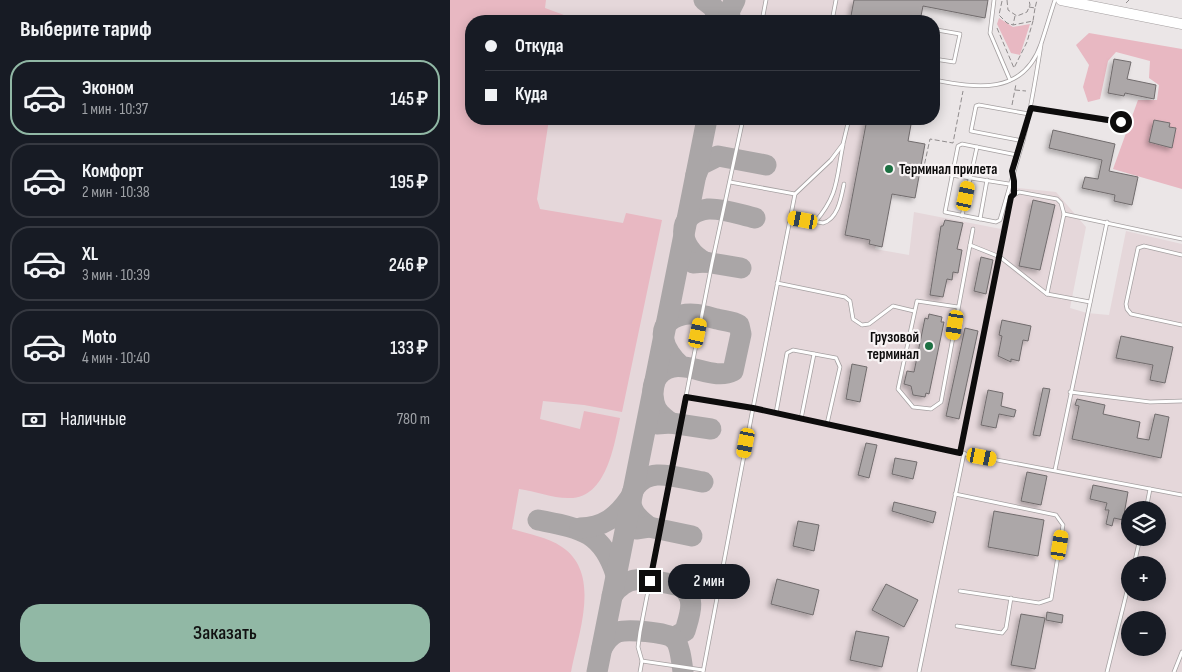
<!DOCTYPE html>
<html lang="ru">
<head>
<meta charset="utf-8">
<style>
  body { margin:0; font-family:"Sofia Sans Condensed",sans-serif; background:#242831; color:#f1f3f6; height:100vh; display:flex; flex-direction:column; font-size:19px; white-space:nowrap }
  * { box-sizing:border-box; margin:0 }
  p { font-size:16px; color:#9ea1a6 }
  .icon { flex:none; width:28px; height:28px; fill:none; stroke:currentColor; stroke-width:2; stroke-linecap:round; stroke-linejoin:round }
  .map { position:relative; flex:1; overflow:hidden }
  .sheet { display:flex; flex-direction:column; background:#171b24; width:450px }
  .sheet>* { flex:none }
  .guide { position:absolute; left:15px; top:15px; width:475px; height:110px; border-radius:20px; box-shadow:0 2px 12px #0003; display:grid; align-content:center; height:110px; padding:0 20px; background:#171b24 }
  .fabs { position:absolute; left:671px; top:501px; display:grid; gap:10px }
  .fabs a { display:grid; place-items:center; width:45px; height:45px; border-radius:50%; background:#171b24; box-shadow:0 2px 12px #0003; font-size:25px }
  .end { position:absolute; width:22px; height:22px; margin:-11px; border:6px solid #0d0c0c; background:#fff; box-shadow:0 0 0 2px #fff }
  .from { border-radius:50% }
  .bubble { position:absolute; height:35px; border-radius:18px; background:#171b24; box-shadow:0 2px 12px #0003; font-size:16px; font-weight:600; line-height:35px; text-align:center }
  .car { position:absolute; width:15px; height:30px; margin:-15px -8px; border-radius:6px; box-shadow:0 0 4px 1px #0007; background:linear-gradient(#f5c518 24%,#345 0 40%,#f5c518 0 76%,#345 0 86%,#f5c518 0) }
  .guide b { display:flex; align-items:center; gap:18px; height:48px; font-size:19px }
  .guide b+b { border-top:1px solid #363941 }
  .guide i { width:12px; height:12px; background:#f1f3f6 }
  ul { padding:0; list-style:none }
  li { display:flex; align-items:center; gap:15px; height:75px; margin:0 10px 8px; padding:0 10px; border:2px solid #363941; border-radius:20px }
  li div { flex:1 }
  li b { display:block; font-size:19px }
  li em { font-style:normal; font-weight:600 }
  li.selected { border-color:#91b8a5 }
  li>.icon { width:45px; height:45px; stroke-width:1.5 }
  h2 { padding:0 20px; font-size:22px; line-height:60px }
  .pay { display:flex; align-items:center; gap:12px; height:55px; padding:0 20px; font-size:19px }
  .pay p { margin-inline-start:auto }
  .action { display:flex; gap:10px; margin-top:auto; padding:10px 20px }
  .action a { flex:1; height:58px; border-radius:20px; background:#91b8a5; color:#111; font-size:20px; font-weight:600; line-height:58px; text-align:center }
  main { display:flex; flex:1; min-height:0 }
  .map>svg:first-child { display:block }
</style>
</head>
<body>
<main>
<section class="sheet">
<h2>Выберите тариф</h2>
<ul>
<li class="selected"><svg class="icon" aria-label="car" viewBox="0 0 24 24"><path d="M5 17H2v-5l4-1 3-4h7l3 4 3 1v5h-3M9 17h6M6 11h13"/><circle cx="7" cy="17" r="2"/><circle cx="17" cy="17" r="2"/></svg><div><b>Эконом</b><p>1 мин · 10:37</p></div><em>145 ₽</em></li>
<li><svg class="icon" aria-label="car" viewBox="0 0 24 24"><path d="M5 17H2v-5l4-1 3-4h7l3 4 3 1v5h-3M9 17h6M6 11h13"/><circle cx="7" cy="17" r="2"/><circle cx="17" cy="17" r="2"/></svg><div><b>Комфорт</b><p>2 мин · 10:38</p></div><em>195 ₽</em></li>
<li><svg class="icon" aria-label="car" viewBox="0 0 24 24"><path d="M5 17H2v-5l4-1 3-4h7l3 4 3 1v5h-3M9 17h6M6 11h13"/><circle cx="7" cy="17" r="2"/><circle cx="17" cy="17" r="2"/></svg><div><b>XL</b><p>3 мин · 10:39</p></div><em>246 ₽</em></li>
<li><svg class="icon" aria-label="car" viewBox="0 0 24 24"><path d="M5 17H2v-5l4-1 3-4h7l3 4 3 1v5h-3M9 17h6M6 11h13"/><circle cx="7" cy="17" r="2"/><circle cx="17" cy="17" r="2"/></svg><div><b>Moto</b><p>4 мин · 10:40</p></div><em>133 ₽</em></li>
</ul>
<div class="pay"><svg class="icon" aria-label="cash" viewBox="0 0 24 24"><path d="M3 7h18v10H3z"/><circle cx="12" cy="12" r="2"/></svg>Наличные<p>780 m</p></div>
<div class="action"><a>Заказать</a></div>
</section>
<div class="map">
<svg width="732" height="672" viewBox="0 0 732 672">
  <defs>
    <filter id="shadow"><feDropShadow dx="-3" dy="3" stdDeviation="2.5" flood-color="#0004"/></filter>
  </defs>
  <rect width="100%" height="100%" fill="#ebe6e7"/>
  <path fill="#e5d7da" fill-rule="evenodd" d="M0,0h538l-3,18 -62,-12 -3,15h-449v98h435l-2,9 -47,42 -2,16 37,2 -9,59 -7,-1 -1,3 34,6 5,-43 87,17 9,-42 46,5 30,35 -16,81 17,5 22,2 17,-84 56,13v428h-732zM680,510h28v28h-28zM680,565h28v27h-28zM680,620h28v28h-28z"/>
  <g fill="#e8b8c2">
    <path d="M0,0h96l-1,8 19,7 -1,6h-92v98h78l-12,80 3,10 83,14 3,-10 36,7 -40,192 -38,-7 -41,-4 -3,18 40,10 4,-18 36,7c-6,28 -14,82 -52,80 -16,0 -33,-7 -49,-9l-7,40c16,5 36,8 50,18 40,27 16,87 9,125h-121z"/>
    <path d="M549,18l14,9 17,-3 -10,31 -9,-2 -14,-29z"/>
    <path d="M639,33l93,16v140l-69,-20 25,-69h19l2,-15 -10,-7 1,-17 -34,-9 -8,9 -8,38 -12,3 -5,-15 6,-22 -13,-20z"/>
  </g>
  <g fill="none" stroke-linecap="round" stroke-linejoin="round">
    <g stroke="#aaa6a7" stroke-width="21">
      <path d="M254,0l9,7 7,14"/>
      <path d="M281,21l-2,-9 6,-12"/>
      <path d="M246,175l4,-10 18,-9 48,9"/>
      <path d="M255,262c-27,-14 -31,-49 3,-53 15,-1 33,6 47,9"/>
      <path d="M243,263l12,-1 36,6"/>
      <path d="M221,423c-8,-6 -15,-11 -17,-21 -2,-9 -2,-18 4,-26 21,-24 52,7 75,-5l8,-37 -2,-9c-6,-4 -15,-4 -22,-6 -12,-3 -24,-7 -35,-4 -31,8 -18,37 -1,51"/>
      <path d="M207,424l14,-1 40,6"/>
      <path d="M88,520c40,8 64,10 78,55"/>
      <path d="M199,527c-6,-5 -13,-10 -16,-17 -8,-17 7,-34 24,-35 14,-1 32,5 46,7"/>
      <path d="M130,528c24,-1 37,-11 50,-30"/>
      <path d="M186,529l13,-2 43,9"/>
      <path d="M162,596c16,-26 42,-15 68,-10 17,11 10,28 5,45l-12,7"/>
      <path d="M152,648c4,-7 8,-13 16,-16 9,-3 48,0 55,6 7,5 9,26 10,34"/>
      <path d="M147,672l110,-553"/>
    </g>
  </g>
  <g fill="#aca7a8" stroke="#716c6d" filter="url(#shadow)">
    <path d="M404,0h134l-3,18 -62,-12 -3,15h-70z"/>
    <path d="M664,59l17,3 -4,17 29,6 -2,14 -29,-6 -1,3 -16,-3z"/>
    <path d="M417,119h45l-4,22 17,3 -10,54 -23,-4 -10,53 -13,-3 1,-4 -25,-5z"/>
    <path d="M704,120l16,3 -1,4 7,1 -4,20 -23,-6z"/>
    <path d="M603,130l62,14 -6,27 29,6 -6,28 -18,-4 1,-6 -33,-7 3,-11 13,2 4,-19 -53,-12z"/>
    <path d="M583,200l22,5 -15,65 -21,-4z"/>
    <path d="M495,220l18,3 -6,26 5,1 -4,23 -5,-1 -1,8 -5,-1 -4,18 -13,-2 11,-69h2z"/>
    <path d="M531,257l12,3 -7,34 -12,-3z"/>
    <path d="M479,314l13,3 -1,5h3l-15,72 -3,-1 -1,4 -12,-2 -2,-9 -7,-2 3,-13 7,1 11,-54 3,1z"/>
    <path d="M552,320l29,6 -3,15 -5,-1 -4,21 -8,-2v3l-13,-6 4,-20 -3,-1z"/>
    <path d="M515,328l13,3 -19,88 -13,-3z"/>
    <path d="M671,336l52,11 -8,36 -15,-3 3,-15 -37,-7z"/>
    <path d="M402,364l15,3 -7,35 -14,-3z"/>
    <path d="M593,388l7,1 -10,47 -7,-1z"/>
    <path d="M538,390l15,3 -2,13 15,4 -2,7 -15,-3 -3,14 -15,-3z"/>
    <path d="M627,399l28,6 -2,9 37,8 -3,16 12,2 6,-26 14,3 -8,41 -89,-19 7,-33 -4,-1z"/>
    <path d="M416,443l11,2 -8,33 -11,-3z"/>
    <path d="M445,458l22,4 -4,17 -21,-5z"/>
    <path d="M577,472l20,4 -6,29 -20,-4z"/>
    <path d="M643,485l35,7 -5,28 -9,-2 -2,8 -6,-2 3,-14h-4l2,-7 -17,-4z"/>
    <path d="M444,502l42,10 -3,11 -41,-12z"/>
    <path d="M544,511l50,9 -6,36 -50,-9z"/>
    <path d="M348,521l21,4 -5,26 -21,-5z"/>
    <path d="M327,579l42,11 -6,25 -42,-11z"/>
    <path d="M436,584l32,16 -14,27 -32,-17z"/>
    <path d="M597,612l16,3 -1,8 -16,-3z"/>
    <path d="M571,614l24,4 -10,51 -24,-4z"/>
    <path d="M406,631l33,6 -7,30 -32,-7z"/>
  </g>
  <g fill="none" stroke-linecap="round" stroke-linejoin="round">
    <defs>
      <g id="service">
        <path d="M544,0l-4,33 20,47"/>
        <path d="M312,21l4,-21"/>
        <path d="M382,21l4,-21"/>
        <path d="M484,48l3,-18 23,4 -6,28 -20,-3"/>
        <path d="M484,80c42,8 89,16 107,-36 5,-15 9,-29 14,-44"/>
        <path d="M581,108l90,15"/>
        <path d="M579,114l-50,-9 -3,1 -5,25 52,10c8,-32 13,-64 18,-96"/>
        <path d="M399,119l-6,25 -12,16 -36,34 -42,214 207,45"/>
        <path d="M567,155l-55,-11 -4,2 -13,66 51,10 4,-2 23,-79"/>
        <path d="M563,171l1,23"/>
        <path d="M501,175l58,9"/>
        <path d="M280,182l65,12"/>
        <path d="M614,214l-3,-11 -4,-4 -38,-7 -8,5 -51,256 222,42"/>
        <path d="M512,216l15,-69"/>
        <path d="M341,217l32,6c15,-4 18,-25 21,-39"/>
        <path d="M530,219l7,-39"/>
        <path d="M365,222c24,-28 21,-43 28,-77"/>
        <path d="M520,245l3,-16"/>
        <path d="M732,255l-38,-9 -6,2 -12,56 1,5 4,5 51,11"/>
        <path d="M327,283l68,14 5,4 3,18 9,6 7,-1 24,-18 21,5"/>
        <path d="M597,294l43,8"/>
        <path d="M508,307l-41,-6 -19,88 15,18 18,2 10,-7 29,-157 30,12 47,37 17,-80 118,25"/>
        <path d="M620,392l80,10 32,-1"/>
        <path d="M236,397l67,11 -50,264"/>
        <path d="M326,413l11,-60 6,-3 43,8 4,9 -13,57"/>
        <path d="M351,419l13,-65"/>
        <path d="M605,470l52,-248"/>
        <path d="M505,494l101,21 7,10 -12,74 -12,4 -79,-12"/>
        <path d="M696,510l4,-21"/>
        <path d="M684,565l6,-27"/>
        <path d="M507,626l45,7 4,-5 5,-30"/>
        <path d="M192,661l61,9"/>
        <path d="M190,672l2,-11 -4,-14 2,-15 72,-369 31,-144"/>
        <path d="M469,672l45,-219"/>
        <path d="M657,672l23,-93"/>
        <path d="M724,672l8,-20"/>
      </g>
      <path id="primary" d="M611,0l121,24"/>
    </defs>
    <use href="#service" stroke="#a5a0a1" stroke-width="4.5"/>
    <use href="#primary" stroke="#a5a0a1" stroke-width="11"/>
    <g stroke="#908c8d" stroke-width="1" stroke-dasharray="5 2.5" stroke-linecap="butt">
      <path d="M557,0l1,10 9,6 10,-4 3,-7 -1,-5"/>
      <path d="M552,1l-3,14 8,8 6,2"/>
      <path d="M676,3l3,-3"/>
      <path d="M579,7l6,1 2,-8"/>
      <path d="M565,16l-2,9 20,-4 2,-13"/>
      <path d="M547,28l17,40 13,-26 6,-21"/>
      <path d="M565,90l11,1"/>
      <path d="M562,105l4,-21"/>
      <path d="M473,171l7,-32 23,4 10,-52"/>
    </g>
    <use href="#service" stroke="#fff" stroke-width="3"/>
    <use href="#primary" stroke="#fff" stroke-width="10"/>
  </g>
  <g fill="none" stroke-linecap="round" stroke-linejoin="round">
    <path stroke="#0d0c0c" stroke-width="6" d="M200,581l36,-184 67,11 207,45 51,-256 3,-3v-13l-2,-10 19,-63 90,14"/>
  </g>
  <g fill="#1c7042" stroke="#f8f3f4" stroke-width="2">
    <circle cx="439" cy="169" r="5"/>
    <circle cx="479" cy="346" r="5"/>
  </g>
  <g text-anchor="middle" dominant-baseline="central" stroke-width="4.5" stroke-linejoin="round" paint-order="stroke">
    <g font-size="15" font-weight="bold" fill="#0d0c0c" stroke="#f8f3f4" text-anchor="start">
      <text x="449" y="169">Терминал прилета</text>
      <text x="469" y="337" text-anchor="end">Грузовой<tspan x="469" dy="17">терминал</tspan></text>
    </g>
  </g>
</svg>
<div class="fabs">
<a><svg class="icon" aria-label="layers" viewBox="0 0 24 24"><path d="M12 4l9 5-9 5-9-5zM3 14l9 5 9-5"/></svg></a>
<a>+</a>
<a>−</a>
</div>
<i class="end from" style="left:671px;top:122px"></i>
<i class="end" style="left:200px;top:581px"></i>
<div class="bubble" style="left:218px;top:564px;width:82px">2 мин</div>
<i class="car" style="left:516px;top:196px;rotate:12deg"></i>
<i class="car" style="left:353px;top:220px;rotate:281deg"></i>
<i class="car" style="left:505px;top:325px;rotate:190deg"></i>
<i class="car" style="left:248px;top:333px;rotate:12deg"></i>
<i class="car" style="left:296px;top:443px;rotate:191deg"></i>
<i class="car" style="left:532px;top:457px;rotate:101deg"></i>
<i class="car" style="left:610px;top:545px;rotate:9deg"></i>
<div class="guide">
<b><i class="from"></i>Откуда</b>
<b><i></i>Куда</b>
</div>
</div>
</main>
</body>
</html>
